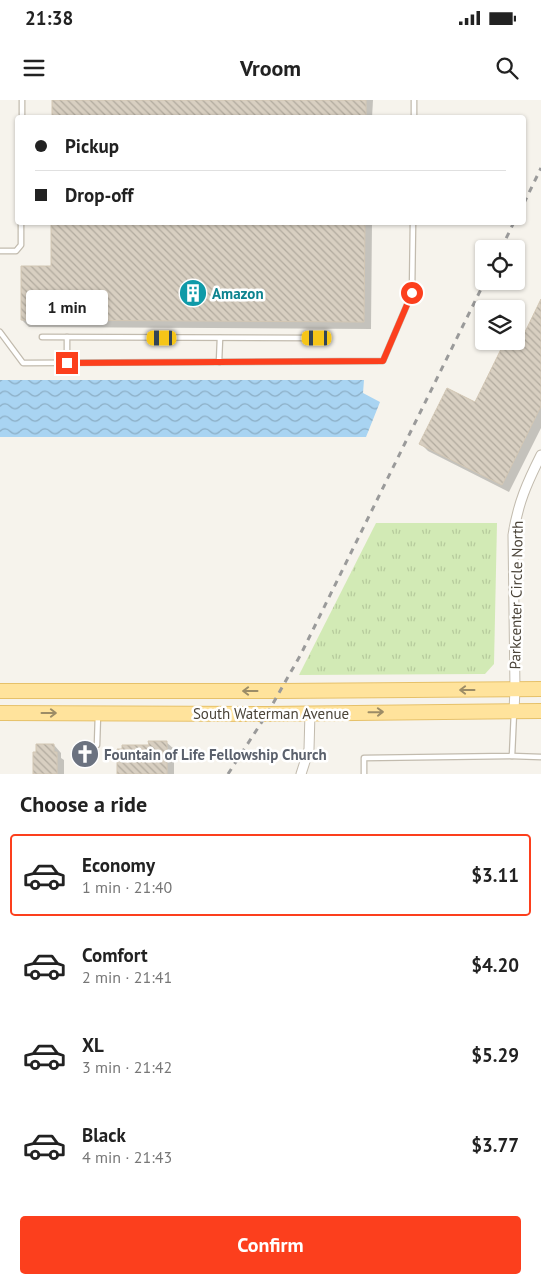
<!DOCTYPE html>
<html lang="en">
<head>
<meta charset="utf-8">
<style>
  body { margin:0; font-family:"PT Sans",sans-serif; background:#f6f6f6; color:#222; height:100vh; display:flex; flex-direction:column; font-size:19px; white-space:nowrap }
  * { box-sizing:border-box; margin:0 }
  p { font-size:16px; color:#767676 }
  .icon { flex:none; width:28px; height:28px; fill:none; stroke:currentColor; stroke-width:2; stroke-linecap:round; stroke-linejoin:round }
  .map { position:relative; height:674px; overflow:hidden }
  .sheet { display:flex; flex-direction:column; background:#fff; flex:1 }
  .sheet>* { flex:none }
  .top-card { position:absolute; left:15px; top:15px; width:511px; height:110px; border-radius:5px; box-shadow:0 1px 4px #0004; display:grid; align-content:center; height:110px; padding:0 20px; background:#fff }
  .fabs { position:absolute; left:475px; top:140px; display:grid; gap:10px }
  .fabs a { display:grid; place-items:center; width:50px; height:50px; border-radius:5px; background:#fff; box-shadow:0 1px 4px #0004; font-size:25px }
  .end { position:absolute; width:22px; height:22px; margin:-11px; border:6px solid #fc3f1d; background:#fff; box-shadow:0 0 0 2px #fff }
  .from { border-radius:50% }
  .bubble { position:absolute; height:35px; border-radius:5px; background:#fff; box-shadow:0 1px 4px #0004; font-size:16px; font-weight:600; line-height:35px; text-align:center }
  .car { position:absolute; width:15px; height:30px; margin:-15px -8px; border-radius:6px; box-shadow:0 0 4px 1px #0007; background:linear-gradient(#f5c518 24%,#345 0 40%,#f5c518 0 76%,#345 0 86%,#f5c518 0) }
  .top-card b { display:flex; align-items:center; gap:18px; height:48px; font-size:19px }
  .top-card b+b { border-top:1px solid #e0e0e0 }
  .top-card i { width:12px; height:12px; background:#222 }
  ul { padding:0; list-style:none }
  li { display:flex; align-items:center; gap:15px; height:82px; margin:0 10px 8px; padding:0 10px; border:2px solid transparent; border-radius:5px }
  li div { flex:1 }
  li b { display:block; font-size:19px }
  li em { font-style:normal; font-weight:600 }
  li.current { border-color:#fc3f1d }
  li>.icon { width:45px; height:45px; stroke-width:1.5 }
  h2 { padding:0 20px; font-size:22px; line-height:60px }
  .cta { display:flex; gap:10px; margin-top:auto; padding:10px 20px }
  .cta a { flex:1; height:58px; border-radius:5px; background:#fc3f1d; color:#fff; font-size:20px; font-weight:600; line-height:58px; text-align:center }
  .status { display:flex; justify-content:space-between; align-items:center; height:35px; padding:0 25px; background:#fff; direction:ltr }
  .status svg { height:14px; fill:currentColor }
  header { display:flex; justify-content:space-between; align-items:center; height:65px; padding:0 20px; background:#fff; font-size:22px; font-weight:600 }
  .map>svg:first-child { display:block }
</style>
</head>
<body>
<div class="status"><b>21:38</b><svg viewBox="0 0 49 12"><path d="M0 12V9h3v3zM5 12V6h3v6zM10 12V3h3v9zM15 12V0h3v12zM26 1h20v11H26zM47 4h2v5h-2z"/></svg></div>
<header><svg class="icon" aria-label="menu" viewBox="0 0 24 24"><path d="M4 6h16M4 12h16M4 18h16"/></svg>Vroom<svg class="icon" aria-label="search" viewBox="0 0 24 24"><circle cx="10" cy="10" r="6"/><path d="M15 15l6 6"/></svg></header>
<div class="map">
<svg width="541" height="674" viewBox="0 0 541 674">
  <defs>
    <pattern id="grass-tufts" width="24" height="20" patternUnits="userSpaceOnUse" patternTransform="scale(1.25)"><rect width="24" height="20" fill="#d2eab5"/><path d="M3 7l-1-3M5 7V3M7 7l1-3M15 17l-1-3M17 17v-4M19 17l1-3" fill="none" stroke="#b6ca9c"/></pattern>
    <pattern id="water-waves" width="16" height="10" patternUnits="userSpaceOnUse" patternTransform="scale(1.25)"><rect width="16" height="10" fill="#a9d4f2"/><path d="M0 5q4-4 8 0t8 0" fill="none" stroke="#8caec5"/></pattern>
    <pattern id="building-back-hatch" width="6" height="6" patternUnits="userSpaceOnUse" patternTransform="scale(1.25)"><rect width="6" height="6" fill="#d8cfc1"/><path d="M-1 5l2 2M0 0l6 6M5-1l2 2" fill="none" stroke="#b1aa9e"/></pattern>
  </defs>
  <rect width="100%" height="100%" fill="#f6f3ec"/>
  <path fill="url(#grass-tufts)" d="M376,423h121l-3,141 -9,10 -186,1z"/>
  <path fill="url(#water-waves)" d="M0,280h364l-1,13 17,9 -14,35h-366z"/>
  <g fill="#0003">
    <path d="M53,0h320l-1,18h-319z"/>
    <path d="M53,122h319l-1,107 -342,-2 -7,-7 30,-53z"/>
    <path d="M541,206v122l-32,64 -81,-41 -8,-8 56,-39 40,-63 10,-8z"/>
    <path d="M166,642l8,7v25h-56l32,-28z"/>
    <path d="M54,645l7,8v5l3,2v14h-29z"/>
  </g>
  <g fill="url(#building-back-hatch)" stroke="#d3c7b4">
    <rect x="52" y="0" width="314" height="18"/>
    <path d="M51,122h314l-1,100 -343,-2v-54h30z"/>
    <path d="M541,199v107l-39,79 -83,-41 28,-56 28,14 30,-61h11v-14l9,5z"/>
    <path d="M148,641h19v33h-50v-25h5v-4h27z"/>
    <path d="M36,644h18v8h3v22h-24v-22h3z"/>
  </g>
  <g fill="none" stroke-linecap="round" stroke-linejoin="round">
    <defs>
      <g id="lane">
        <path d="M22,18v-18"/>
        <path d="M414,18v-18"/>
        <path d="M0,151h16l5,-6v-23"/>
        <path d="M0,232l23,31 360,-2 29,-68 1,-71"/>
        <path d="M42,237l275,1"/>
        <path d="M67,237v26"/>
        <path d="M219,262l1,-24"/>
        <path d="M97,645l1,-31"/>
        <path d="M512,656l29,1"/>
        <path d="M364,674v-16l148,-2 2,-44"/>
      </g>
      <g id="street">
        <path d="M514,611l1,-22 -2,-154c5,-32 14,-52 28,-80"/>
        <path d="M301,674l8,-25 1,-36"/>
      </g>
      <g id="primary">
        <path d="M0,591h281l260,-2"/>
        <path d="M0,613l267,1 274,-3"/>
      </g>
    </defs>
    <use href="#lane" stroke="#c2bbae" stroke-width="7"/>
    <use href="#street" stroke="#c2bbae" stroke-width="11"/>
    <use href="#primary" stroke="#e6c16a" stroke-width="16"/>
    <use href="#lane" stroke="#fff" stroke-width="4.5"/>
    <use href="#street" stroke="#fff" stroke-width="9"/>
    <use href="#primary" stroke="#ffe39c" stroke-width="14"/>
    <g stroke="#9a9a9a" stroke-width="3" stroke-dasharray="6 6" stroke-linecap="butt">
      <path d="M524,103l17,-35"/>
      <path d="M501,149l13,-27"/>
      <path d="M228,674l39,-60 34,-60 184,-373"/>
    </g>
  </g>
  <defs><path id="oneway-shaft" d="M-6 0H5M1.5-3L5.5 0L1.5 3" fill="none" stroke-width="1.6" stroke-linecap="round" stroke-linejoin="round" transform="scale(1.25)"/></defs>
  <g stroke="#9c8c66">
    <use href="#oneway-shaft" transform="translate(467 590) rotate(180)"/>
    <use href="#oneway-shaft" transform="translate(250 591) rotate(-180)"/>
    <use href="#oneway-shaft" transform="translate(376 612) rotate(-1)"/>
    <use href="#oneway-shaft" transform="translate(49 613)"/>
  </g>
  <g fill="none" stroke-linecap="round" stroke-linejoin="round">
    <path stroke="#fc3f1d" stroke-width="6" d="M67,263l316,-2 29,-68"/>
  </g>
  <defs>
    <symbol id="building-disc" viewBox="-11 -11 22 22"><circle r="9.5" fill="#0f9aa8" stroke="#fff"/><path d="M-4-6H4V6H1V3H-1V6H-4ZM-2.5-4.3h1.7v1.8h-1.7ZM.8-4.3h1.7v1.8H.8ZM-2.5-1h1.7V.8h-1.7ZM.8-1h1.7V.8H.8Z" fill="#fff"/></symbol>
    <symbol id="church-disc" viewBox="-11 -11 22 22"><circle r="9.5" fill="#6b7280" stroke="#fff"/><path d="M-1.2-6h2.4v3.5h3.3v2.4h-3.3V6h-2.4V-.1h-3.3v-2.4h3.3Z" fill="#fff"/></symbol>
  </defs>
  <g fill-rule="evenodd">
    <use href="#building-disc" x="177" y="177" width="32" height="32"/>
    <use href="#church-disc" x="69" y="638" width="32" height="32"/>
  </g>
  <g text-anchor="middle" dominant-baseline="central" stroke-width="5" stroke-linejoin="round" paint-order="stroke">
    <g font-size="15" font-weight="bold" fill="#0d838f" stroke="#fff" text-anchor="start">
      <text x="212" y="193">Amazon</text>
    </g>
    <g font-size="15" fill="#4b4439" stroke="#fff">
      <text transform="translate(516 495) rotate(-89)">Parkcenter Circle North</text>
      <text x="271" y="613">South Waterman Avenue</text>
    </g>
    <g font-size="15" font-weight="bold" fill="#5b616d" stroke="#fff" text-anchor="start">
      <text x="104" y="654">Fountain of Life Fellowship Church</text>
    </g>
  </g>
</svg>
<div class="fabs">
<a><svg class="icon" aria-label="locate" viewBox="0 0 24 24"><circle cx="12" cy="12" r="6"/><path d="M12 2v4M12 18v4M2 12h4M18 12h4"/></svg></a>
<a><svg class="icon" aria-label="layers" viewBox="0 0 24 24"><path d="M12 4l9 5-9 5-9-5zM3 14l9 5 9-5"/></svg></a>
</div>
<i class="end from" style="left:412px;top:193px"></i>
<i class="end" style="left:67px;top:263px"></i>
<div class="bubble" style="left:26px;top:190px;width:82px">1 min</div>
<i class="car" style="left:162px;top:238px;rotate:270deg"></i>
<i class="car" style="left:317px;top:238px;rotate:270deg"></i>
<div class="top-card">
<b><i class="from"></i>Pickup</b>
<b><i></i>Drop-off</b>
</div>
</div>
<section class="sheet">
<h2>Choose a ride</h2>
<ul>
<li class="current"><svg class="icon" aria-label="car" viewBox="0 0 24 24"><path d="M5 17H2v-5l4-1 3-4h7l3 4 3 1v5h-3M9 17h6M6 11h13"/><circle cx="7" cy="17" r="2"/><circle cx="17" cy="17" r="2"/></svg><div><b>Economy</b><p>1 min · 21:40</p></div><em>$3.11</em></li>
<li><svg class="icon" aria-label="car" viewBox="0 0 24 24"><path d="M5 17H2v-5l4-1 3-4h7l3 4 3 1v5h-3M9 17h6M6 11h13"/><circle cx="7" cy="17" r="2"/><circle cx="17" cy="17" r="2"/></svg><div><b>Comfort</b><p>2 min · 21:41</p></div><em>$4.20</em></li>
<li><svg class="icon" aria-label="car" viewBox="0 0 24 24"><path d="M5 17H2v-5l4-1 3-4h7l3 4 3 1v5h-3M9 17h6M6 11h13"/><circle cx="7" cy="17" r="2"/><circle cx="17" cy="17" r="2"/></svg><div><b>XL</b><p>3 min · 21:42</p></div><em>$5.29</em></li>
<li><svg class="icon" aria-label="car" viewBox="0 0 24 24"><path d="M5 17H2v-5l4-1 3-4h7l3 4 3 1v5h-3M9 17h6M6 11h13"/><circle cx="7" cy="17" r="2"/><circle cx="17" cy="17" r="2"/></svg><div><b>Black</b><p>4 min · 21:43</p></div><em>$3.77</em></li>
</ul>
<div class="cta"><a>Confirm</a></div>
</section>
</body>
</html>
